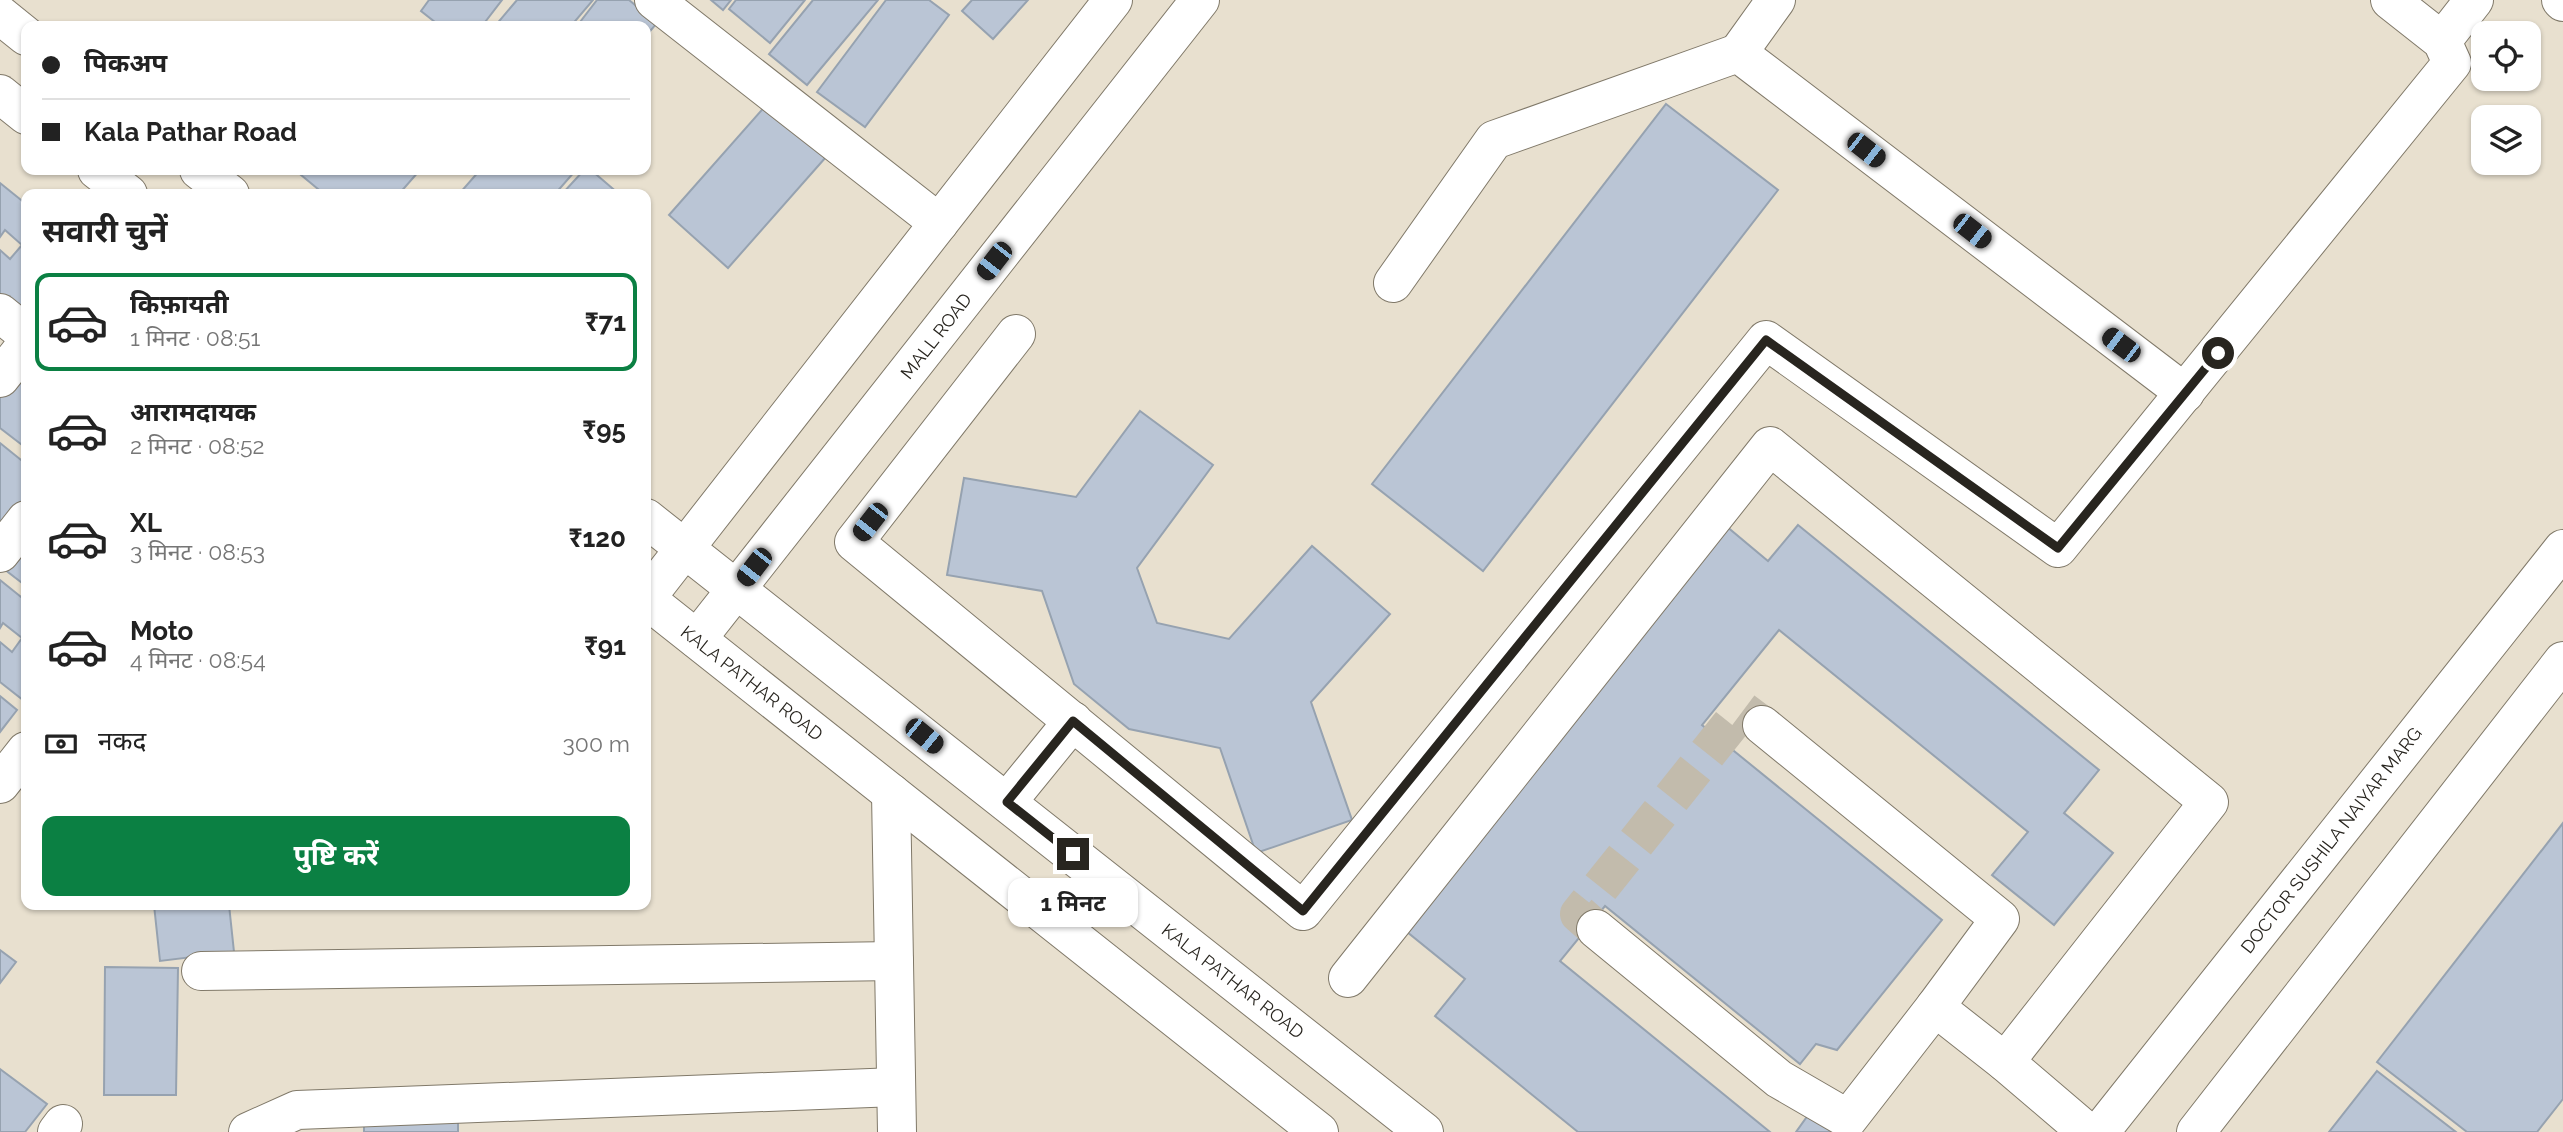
<!DOCTYPE html>
<html lang="hi">
<head>
<meta charset="utf-8">
<style>
  body { margin:0; font-family:Raleway,"Noto Sans Devanagari",sans-serif; background:#f2f2f2; color:#222; height:100vh; display:flex; flex-direction:column; font-size:26px; white-space:nowrap }
  * { box-sizing:border-box; margin:0 }
  p { font-size:23px; color:#767676 }
  .icon { flex:none; width:38px; height:38px; fill:none; stroke:currentColor; stroke-width:2; stroke-linecap:round; stroke-linejoin:round }
  .map { position:relative; flex:1; overflow:hidden }
  .panel { position:absolute; left:21px; top:189px; width:630px; height:721px; display:flex; flex-direction:column; background:#fff; border-radius:14px; box-shadow:0 2px 5px #0004 }
  .panel>* { flex:none }
  .guide { position:absolute; left:21px; top:21px; width:630px; height:154px; border-radius:14px; box-shadow:0 2px 5px #0004; display:grid; align-content:center; height:154px; padding:0 21px; background:#fff }
  .buttons { position:absolute; left:2471px; top:21px; display:grid; gap:14px }
  .buttons a { display:grid; place-items:center; width:70px; height:70px; border-radius:14px; background:#fff; box-shadow:0 2px 5px #0004; font-size:35px }
  .end { position:absolute; width:32px; height:32px; margin:-16px; border:9px solid #28251f; background:#fff; box-shadow:0 0 0 4px #fff }
  .from { border-radius:50% }
  .bubble { position:absolute; height:49px; border-radius:14px; background:#fff; box-shadow:0 2px 5px #0004; font-size:23px; font-weight:700; line-height:49px; text-align:center }
  .car { position:absolute; width:21px; height:42px; margin:-21px -10px; border-radius:9px; box-shadow:0 0 5px 2px #0007; background:linear-gradient(#222 24%,#8ab4d8 0 40%,#222 0 76%,#8ab4d8 0 86%,#222 0) }
  .guide b { display:flex; align-items:center; gap:24px; height:66px; font-size:26px }
  .guide b+b { border-top:2px solid #e0e0e0 }
  .guide i { width:18px; height:18px; background:#222 }
  ul { padding:0; list-style:none }
  li { display:flex; align-items:center; gap:21px; height:98px; margin:0 14px 10px; padding:0 7px; border:4px solid transparent; border-radius:14px }
  li div { flex:1 }
  li b { display:block; font-size:26px }
  li em { font-style:normal; font-weight:700 }
  li.active { border-color:#0b8043 }
  li>.icon { width:63px; height:63px; stroke-width:1.5 }
  h2 { padding:0 21px; font-size:32px; line-height:84px }
  .pay { display:flex; align-items:center; gap:18px; height:77px; padding:0 21px; font-size:26px }
  .pay p { margin-inline-start:auto }
  .primary-button { display:flex; gap:14px; margin-top:auto; padding:14px 21px }
  .primary-button a { flex:1; height:80px; border-radius:14px; background:#0b8043; color:#fff; font-size:28px; font-weight:700; line-height:80px; text-align:center }
  .map>svg:first-child { display:block }
</style>
</head>
<body>
<div class="map">
<svg width="2563" height="1132" viewBox="0 0 2563 1132">
  <rect width="100%" height="100%" fill="#e8e0cf"/>
  <g fill="#bac5d5" stroke="#96a2b0" stroke-width="2">
    <path d="M429,0h73l-20,26h-42l-19,-15z"/>
    <path d="M517,0h76l-22,26h-76z"/>
    <path d="M597,0h32l28,23 -11,13v-10h-69z"/>
    <path d="M711,0h20l-8,10z"/>
    <path d="M736,0h69l-35,43 -41,-34z"/>
    <path d="M813,0h65l-71,85 -38,-31z"/>
    <path d="M886,0h43l20,15 -84,112 -48,-35z"/>
    <path d="M972,0h56l-35,39 -31,-28z"/>
    <path d="M767,104l59,53 -98,111 -59,-53z"/>
    <path d="M1666,104l112,86 -295,381 -111,-87z"/>
    <path d="M295,170h125l-21,24h-75z"/>
    <path d="M480,170h96l-21,24h-96z"/>
    <path d="M584,170h7l28,24h-57z"/>
    <path d="M0,183l26,21v109l-26,-16v-47l10,9 12,-14 -17,-15 -5,7z"/>
    <path d="M26,355v46l-3,5 3,2v40l-26,-20v-40z"/>
    <path d="M1140,411l73,54 -76,103 20,55 72,16 83,-93 78,68 -79,88 41,118 -96,33 -36,-105 -91,-19 -55,-45 -32,-93 -95,-16 17,-97 112,19z"/>
    <path d="M0,443l26,21v51l-26,32z"/>
    <path d="M1798,525l301,245 -35,43 49,40 -59,72 -62,-50 36,-43 -249,-202 -77,95 240,195 -105,130 -21,-6 -16,20 -195,-158 -45,55 210,171h-192l-143,-116 30,-37 -64,-52 325,-401 42,35z"/>
    <path d="M26,539v47l-22,-17z"/>
    <path d="M0,580l26,21v95l-3,4 -23,-18v-40l12,10 10,-14 -19,-15 -3,5z"/>
    <path d="M0,696l17,14 -17,22z"/>
    <path d="M2563,823v276l-26,33h-70l-90,-70z"/>
    <path d="M154,905h75l5,47 -74,9z"/>
    <path d="M0,950l16,12 -16,21z"/>
    <path d="M105,967l73,1 -2,127h-72z"/>
    <path d="M0,1069l47,35 -22,28h-25z"/>
    <path d="M2377,1071l79,61h-127z"/>
    <path d="M458,1109v23h-94v-22z"/>
    <path d="M1811,1111l24,21h-39z"/>
  </g>
  <g fill="none" stroke-linecap="round" stroke-linejoin="round">
    <path stroke="#c2bbac" stroke-width="38" stroke-dasharray="38 19" stroke-linecap="butt" d="M1596,929l-17,-15 163,-204 20,15"/>
    <defs>
      <g id="minor">
        <path d="M654,0l285,223"/>
        <path d="M2561,0l2,2"/>
        <path d="M0,15l26,21"/>
        <path d="M2442,41l32,-41"/>
        <path d="M1738,53l38,-53"/>
        <path d="M0,94l26,21"/>
        <path d="M97,170l31,24"/>
        <path d="M199,170l31,24"/>
        <path d="M1393,283l101,-143 244,-87 447,340"/>
        <path d="M0,313l26,21"/>
        <path d="M1016,334l-162,208 449,369 463,-571 292,208 394,-485 -10,-22 -52,-41"/>
        <path d="M0,378l26,-33"/>
        <path d="M646,518l778,614"/>
        <path d="M0,553l26,-33"/>
        <path d="M646,598l467,-598"/>
        <path d="M646,599l673,533"/>
        <path d="M697,639l503,-639"/>
        <path d="M1762,725l238,194 -65,88 70,55"/>
        <path d="M0,784l26,-33"/>
        <path d="M891,793l6,339"/>
        <path d="M1007,802l66,-81"/>
        <path d="M1596,929l183,150 69,40 87,-112"/>
        <path d="M201,971l693,-10"/>
        <path d="M1348,978l422,-532 439,356 -204,260 82,70"/>
        <path d="M57,1132l6,-8"/>
        <path d="M248,1132l49,-22 599,-23"/>
        <path d="M2100,1132l463,-583"/>
        <path d="M2196,1132l367,-471"/>
      </g>
    </defs>
    <use href="#minor" stroke="#807969" stroke-width="40"/>
    <use href="#minor" stroke="#fff" stroke-width="38"/>
  </g>
  <g fill="none" stroke-linecap="round" stroke-linejoin="round">
    <path stroke="#28251f" stroke-width="9" d="M1073,854l-66,-52 66,-81 230,190 463,-571 292,208 160,-195"/>
  </g>
  <g text-anchor="middle" dominant-baseline="central" stroke-width="7" stroke-linejoin="round" paint-order="stroke">
    <g font-size="18" fill="#28251f" stroke="#fff">
      <text transform="translate(936 336) rotate(-52)">MALL ROAD</text>
      <text transform="translate(752 683) rotate(38)">KALA PATHAR ROAD</text>
      <text transform="translate(2331 840) rotate(-52)">DOCTOR SUSHILA NAIYAR MARG</text>
      <text transform="translate(1233 981) rotate(38)">KALA PATHAR ROAD</text>
    </g>
  </g>
</svg>
<div class="buttons">
<a><svg class="icon" aria-label="locate" viewBox="0 0 24 24"><circle cx="12" cy="12" r="6"/><path d="M12 2v4M12 18v4M2 12h4M18 12h4"/></svg></a>
<a><svg class="icon" aria-label="layers" viewBox="0 0 24 24"><path d="M12 4l9 5-9 5-9-5zM3 14l9 5 9-5"/></svg></a>
</div>
<i class="end from" style="left:2218px;top:353px"></i>
<i class="end" style="left:1073px;top:854px"></i>
<div class="bubble" style="left:1008px;top:878px;width:130px">1 मिनट</div>
<i class="car" style="left:1866px;top:150px;rotate:128deg"></i>
<i class="car" style="left:1972px;top:231px;rotate:128deg"></i>
<i class="car" style="left:994px;top:261px;rotate:218deg"></i>
<i class="car" style="left:2121px;top:345px;rotate:307deg"></i>
<i class="car" style="left:870px;top:522px;rotate:218deg"></i>
<i class="car" style="left:754px;top:567px;rotate:218deg"></i>
<i class="car" style="left:924px;top:736px;rotate:129deg"></i>
<div class="guide">
<b><i class="from"></i>पिकअप</b>
<b><i></i>Kala Pathar Road</b>
</div>
<section class="panel">
<h2>सवारी चुनें</h2>
<ul>
<li class="active"><svg class="icon" aria-label="car" viewBox="0 0 24 24"><path d="M5 17H2v-5l4-1 3-4h7l3 4 3 1v5h-3M9 17h6M6 11h13"/><circle cx="7" cy="17" r="2"/><circle cx="17" cy="17" r="2"/></svg><div><b>किफ़ायती</b><p>1 मिनट · 08:51</p></div><em>₹71</em></li>
<li><svg class="icon" aria-label="car" viewBox="0 0 24 24"><path d="M5 17H2v-5l4-1 3-4h7l3 4 3 1v5h-3M9 17h6M6 11h13"/><circle cx="7" cy="17" r="2"/><circle cx="17" cy="17" r="2"/></svg><div><b>आरामदायक</b><p>2 मिनट · 08:52</p></div><em>₹95</em></li>
<li><svg class="icon" aria-label="car" viewBox="0 0 24 24"><path d="M5 17H2v-5l4-1 3-4h7l3 4 3 1v5h-3M9 17h6M6 11h13"/><circle cx="7" cy="17" r="2"/><circle cx="17" cy="17" r="2"/></svg><div><b>XL</b><p>3 मिनट · 08:53</p></div><em>₹120</em></li>
<li><svg class="icon" aria-label="car" viewBox="0 0 24 24"><path d="M5 17H2v-5l4-1 3-4h7l3 4 3 1v5h-3M9 17h6M6 11h13"/><circle cx="7" cy="17" r="2"/><circle cx="17" cy="17" r="2"/></svg><div><b>Moto</b><p>4 मिनट · 08:54</p></div><em>₹91</em></li>
</ul>
<div class="pay"><svg class="icon" aria-label="cash" viewBox="0 0 24 24"><path d="M3 7h18v10H3z"/><circle cx="12" cy="12" r="2"/></svg>नकद<p>300 m</p></div>
<div class="primary-button"><a>पुष्टि करें</a></div>
</section>
</div>
</body>
</html>
